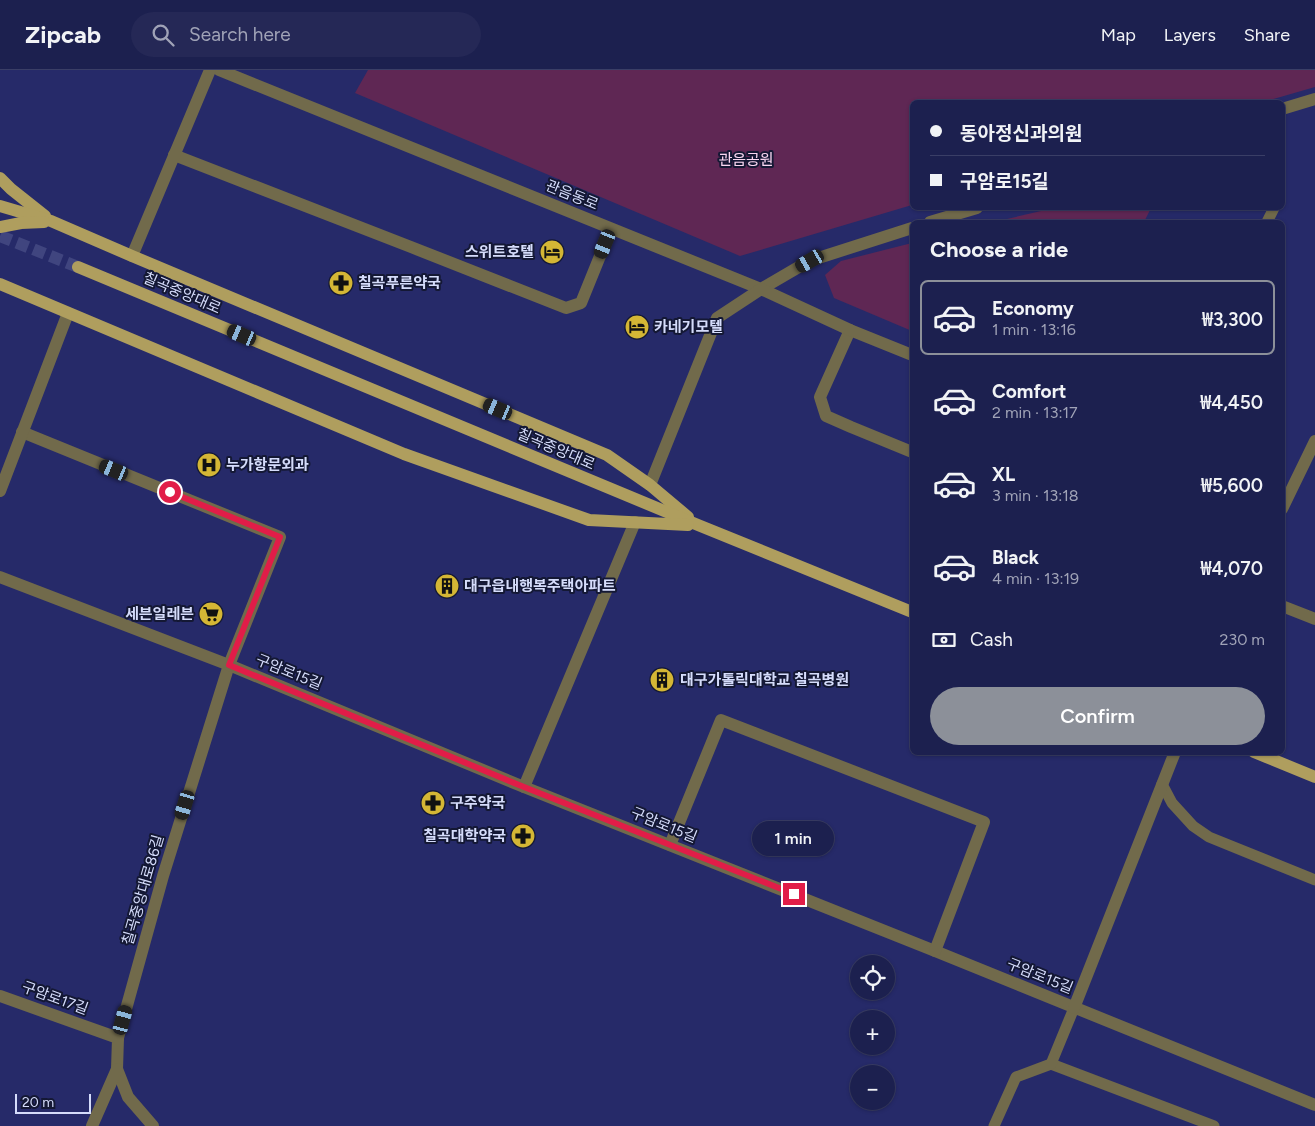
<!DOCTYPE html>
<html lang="en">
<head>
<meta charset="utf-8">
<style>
  body { margin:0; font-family:Figtree,"Noto Sans KR",sans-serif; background:#252856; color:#f1f3f6; height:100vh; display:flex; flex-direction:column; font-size:19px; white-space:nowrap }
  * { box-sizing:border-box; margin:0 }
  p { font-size:16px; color:#a0a3b7 }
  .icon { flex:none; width:28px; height:28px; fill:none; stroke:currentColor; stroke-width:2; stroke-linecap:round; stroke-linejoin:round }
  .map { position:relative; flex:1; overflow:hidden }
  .drawer { position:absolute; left:910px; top:150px; width:375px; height:535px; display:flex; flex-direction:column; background:#1c204f; border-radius:8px; box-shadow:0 1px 4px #0004,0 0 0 1px #3a3e66 }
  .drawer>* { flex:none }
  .guide { position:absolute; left:910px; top:30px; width:375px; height:110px; border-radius:8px; box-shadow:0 1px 4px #0004,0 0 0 1px #3a3e66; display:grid; align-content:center; height:110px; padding:0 20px; background:#1c204f }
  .fabs { position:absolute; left:850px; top:885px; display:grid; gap:10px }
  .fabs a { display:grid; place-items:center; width:45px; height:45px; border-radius:50%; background:#1c204f; box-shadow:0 1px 4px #0004,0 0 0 1px #3a3e66; font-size:25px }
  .scale { position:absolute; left:15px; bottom:12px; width:76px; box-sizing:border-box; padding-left:5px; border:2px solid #d5dcfb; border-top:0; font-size:14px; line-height:18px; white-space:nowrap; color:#d5dcfb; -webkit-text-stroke:4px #141834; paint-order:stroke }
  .end { position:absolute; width:22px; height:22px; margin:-11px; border:6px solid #e11d48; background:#fff; box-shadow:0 0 0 2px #fff }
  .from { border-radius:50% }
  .bubble { position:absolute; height:35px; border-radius:18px; background:#1c204f; box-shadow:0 1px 4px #0004,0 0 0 1px #3a3e66; font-size:16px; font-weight:600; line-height:35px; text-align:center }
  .car { position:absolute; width:15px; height:30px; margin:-15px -8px; border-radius:6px; box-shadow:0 0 4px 1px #0007; background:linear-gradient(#222 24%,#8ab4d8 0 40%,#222 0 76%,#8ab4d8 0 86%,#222 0) }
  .guide b { display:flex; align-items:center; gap:18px; height:48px; font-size:19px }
  .guide b+b { border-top:1px solid #3a3e66 }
  .guide i { width:12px; height:12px; background:#f1f3f6 }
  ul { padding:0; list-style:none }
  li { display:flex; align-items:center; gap:15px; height:75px; margin:0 10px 8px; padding:0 10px; border:2px solid transparent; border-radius:8px }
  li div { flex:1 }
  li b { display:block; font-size:19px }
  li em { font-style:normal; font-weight:600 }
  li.selected { border-color:#8c9099 }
  li>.icon { width:45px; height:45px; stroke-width:1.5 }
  h2 { padding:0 20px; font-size:22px; line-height:60px }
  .pay { display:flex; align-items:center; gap:12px; height:55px; padding:0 20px; font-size:19px }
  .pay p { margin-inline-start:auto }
  .button { display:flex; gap:10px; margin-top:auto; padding:10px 20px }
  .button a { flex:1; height:58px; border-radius:30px; background:#8c9099; color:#fff; font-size:20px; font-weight:600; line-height:58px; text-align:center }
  header { display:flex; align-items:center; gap:30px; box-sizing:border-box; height:70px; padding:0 25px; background:#1c204f; border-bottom:1px solid #3a3e66 }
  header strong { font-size:24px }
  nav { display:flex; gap:28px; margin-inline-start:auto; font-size:18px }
  .search { width:350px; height:45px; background:#252856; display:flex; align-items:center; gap:12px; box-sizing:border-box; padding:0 18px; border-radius:28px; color:#a0a3b7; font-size:19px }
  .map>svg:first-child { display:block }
</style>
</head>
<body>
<header>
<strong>Zipcab</strong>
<div class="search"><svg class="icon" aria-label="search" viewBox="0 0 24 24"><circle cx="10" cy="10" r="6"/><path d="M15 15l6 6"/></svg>Search here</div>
<nav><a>Map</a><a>Layers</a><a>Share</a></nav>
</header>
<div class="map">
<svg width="1315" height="1056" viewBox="0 0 1315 1056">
  <rect width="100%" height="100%" fill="#262a69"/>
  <g fill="#5f2754">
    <path d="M368,0h947v17l-52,15h-351v103l-172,51 -385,-163z"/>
    <path d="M1054,138h97l-7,14h-150z"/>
    <path d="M912,173v88l-78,-33 -9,-23 16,-14z"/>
  </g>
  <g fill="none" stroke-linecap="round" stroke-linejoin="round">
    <path stroke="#40457f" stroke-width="12" stroke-dasharray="12 6" stroke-linecap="butt" d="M0,166l78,31"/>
    <g stroke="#716a4b" stroke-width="11">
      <path d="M1267,152l7,-14"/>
      <path d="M1162,714l10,19 21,23 16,11 106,43"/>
      <path d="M1051,994l163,62"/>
      <path d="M994,1056l22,-49 35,-13 23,-56"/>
    </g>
    <g stroke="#716a4b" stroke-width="12">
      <path d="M219,0l542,219 48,-28 103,-33"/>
      <path d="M1282,39l33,-10"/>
      <path d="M174,85l237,92 155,61 15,-5 30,-74"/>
      <path d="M930,152l47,-14"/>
      <path d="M132,186l78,-186"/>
      <path d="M850,260l-30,67 6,19 25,11 61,25"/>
      <path d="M22,362l258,105 -51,128 -66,211 -45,162"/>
      <path d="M650,415l67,-167 44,-29 89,41 62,25"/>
      <path d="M0,421l68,-178"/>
      <path d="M1282,439l33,-68"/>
      <path d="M0,507l229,88 295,122 411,164 380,154"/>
      <path d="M1282,536l33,13"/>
      <path d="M524,717l111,-265"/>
      <path d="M670,775l51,-125 263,102 -49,129"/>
      <path d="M0,926l118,42 -1,31 11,28 25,29"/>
      <path d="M1074,938l101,-256"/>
      <path d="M92,1056l25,-57"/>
    </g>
    <g stroke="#af9e5e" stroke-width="12">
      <path d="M0,108l11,11 34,27"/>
      <path d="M0,136l51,15 81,35 475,199 43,30 38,32"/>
      <path d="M0,157l21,-4 23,-1"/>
      <path d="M78,197l620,258 214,87"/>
      <path d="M0,214l404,170 185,66 99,5"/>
      <path d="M1254,682l61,25"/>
    </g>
  </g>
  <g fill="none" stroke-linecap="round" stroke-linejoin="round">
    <path stroke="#e11d48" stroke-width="6" d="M170,422l110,45 -51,128 295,122 270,107"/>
  </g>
  <defs>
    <symbol id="hotel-disc" viewBox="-11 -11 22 22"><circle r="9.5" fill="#d4b635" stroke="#141834"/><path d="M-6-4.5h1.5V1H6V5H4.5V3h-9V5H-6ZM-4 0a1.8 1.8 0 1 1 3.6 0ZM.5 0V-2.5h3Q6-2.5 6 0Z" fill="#111"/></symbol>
    <symbol id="pharmacy-disc" viewBox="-11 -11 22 22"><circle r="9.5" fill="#d4b635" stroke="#141834"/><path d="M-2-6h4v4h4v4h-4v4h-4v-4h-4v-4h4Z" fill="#111"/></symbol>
    <symbol id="hospital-disc" viewBox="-11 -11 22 22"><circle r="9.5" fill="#d4b635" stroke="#141834"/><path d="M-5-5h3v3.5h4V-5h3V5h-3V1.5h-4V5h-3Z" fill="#111"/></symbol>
    <symbol id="building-disc" viewBox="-11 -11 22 22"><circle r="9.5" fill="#d4b635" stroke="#141834"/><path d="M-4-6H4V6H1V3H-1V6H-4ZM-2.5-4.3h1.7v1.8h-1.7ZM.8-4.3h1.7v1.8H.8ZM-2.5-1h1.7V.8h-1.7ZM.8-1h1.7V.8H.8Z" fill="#111"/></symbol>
    <symbol id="supermarket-disc" viewBox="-11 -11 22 22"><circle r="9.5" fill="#d4b635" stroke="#141834"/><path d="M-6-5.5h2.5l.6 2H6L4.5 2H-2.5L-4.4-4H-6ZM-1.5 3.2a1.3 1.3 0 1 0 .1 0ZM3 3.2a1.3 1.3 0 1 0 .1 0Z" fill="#111"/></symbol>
  </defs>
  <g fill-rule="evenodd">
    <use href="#hotel-disc" x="538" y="168" width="28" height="28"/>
    <use href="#pharmacy-disc" x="327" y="199" width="28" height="28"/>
    <use href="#hotel-disc" x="623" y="243" width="28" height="28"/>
    <use href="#hospital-disc" x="195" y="381" width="28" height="28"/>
    <use href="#building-disc" x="433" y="502" width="28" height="28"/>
    <use href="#supermarket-disc" x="197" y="530" width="28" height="28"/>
    <use href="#building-disc" x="648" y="596" width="28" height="28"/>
    <use href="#pharmacy-disc" x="419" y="719" width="28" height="28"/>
    <use href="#pharmacy-disc" x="509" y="752" width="28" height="28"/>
  </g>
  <g text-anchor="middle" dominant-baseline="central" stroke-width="4" stroke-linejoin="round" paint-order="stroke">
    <g font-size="15" fill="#fad6f1" stroke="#141834">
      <text x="746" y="90">관음공원</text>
    </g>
    <g font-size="15" fill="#d5dcfb" stroke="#141834">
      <text transform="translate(572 125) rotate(22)">관음동로</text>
      <text transform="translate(182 223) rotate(23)">칠곡중앙대로</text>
      <text transform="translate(556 379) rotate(23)">칠곡중앙대로</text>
      <text transform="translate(289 602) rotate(22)">구암로15길</text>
      <text transform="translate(664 755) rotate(22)">구암로15길</text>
      <text transform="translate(143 820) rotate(-74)">칠곡중앙대로86길</text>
      <text transform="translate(1040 906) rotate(22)">구암로15길</text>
      <text transform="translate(55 928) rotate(20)">구암로17길</text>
    </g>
    <g font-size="15" font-weight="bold" fill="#d5dcfb" stroke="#141834" text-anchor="start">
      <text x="534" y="182" text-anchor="end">스위트호텔</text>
      <text x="358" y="213">칠곡푸른약국</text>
      <text x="654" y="257">카네기모텔</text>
      <text x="226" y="395">누가항문외과</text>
      <text x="464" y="516">대구읍내행복주택아파트</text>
      <text x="194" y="544" text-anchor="end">세븐일레븐</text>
      <text x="680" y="610">대구가톨릭대학교 칠곡병원</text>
      <text x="450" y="733">구주약국</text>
      <text x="506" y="766" text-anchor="end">칠곡대학약국</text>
    </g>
  </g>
</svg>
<div class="fabs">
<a><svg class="icon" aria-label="locate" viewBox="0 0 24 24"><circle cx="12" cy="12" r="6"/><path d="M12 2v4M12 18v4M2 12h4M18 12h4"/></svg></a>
<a>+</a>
<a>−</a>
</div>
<div class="scale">20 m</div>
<i class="end from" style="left:170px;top:422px"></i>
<i class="end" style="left:794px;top:824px"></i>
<div class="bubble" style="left:752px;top:751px;width:82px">1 min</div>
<i class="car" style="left:605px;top:174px;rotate:202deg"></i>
<i class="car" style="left:810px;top:191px;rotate:240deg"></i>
<i class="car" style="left:242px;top:265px;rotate:293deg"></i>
<i class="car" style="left:498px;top:339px;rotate:293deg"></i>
<i class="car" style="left:114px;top:400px;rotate:292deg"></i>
<i class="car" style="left:185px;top:735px;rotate:197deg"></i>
<i class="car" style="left:123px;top:950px;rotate:15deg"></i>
<div class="guide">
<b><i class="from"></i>동아정신과의원</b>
<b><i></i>구암로15길</b>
</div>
<section class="drawer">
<h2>Choose a ride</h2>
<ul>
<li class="selected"><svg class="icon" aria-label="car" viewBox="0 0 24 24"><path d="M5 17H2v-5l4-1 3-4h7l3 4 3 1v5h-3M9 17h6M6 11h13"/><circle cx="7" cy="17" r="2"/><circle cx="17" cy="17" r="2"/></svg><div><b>Economy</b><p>1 min · 13:16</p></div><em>₩3,300</em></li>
<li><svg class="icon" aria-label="car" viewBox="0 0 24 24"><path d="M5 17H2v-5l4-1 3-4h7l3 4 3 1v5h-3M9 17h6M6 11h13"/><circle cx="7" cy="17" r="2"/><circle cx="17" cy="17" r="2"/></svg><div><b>Comfort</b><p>2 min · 13:17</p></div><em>₩4,450</em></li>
<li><svg class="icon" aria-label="car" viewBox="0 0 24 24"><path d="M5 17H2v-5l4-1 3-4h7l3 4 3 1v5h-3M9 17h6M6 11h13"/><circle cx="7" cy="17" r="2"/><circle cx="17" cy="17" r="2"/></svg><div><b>XL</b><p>3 min · 13:18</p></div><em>₩5,600</em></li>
<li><svg class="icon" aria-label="car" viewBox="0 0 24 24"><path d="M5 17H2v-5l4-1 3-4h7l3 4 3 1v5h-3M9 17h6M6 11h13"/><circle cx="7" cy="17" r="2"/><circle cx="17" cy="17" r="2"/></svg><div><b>Black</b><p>4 min · 13:19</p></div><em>₩4,070</em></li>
</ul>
<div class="pay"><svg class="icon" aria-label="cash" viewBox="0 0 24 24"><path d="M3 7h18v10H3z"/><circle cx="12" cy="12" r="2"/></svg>Cash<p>230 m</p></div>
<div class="button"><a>Confirm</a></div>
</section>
</div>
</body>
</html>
